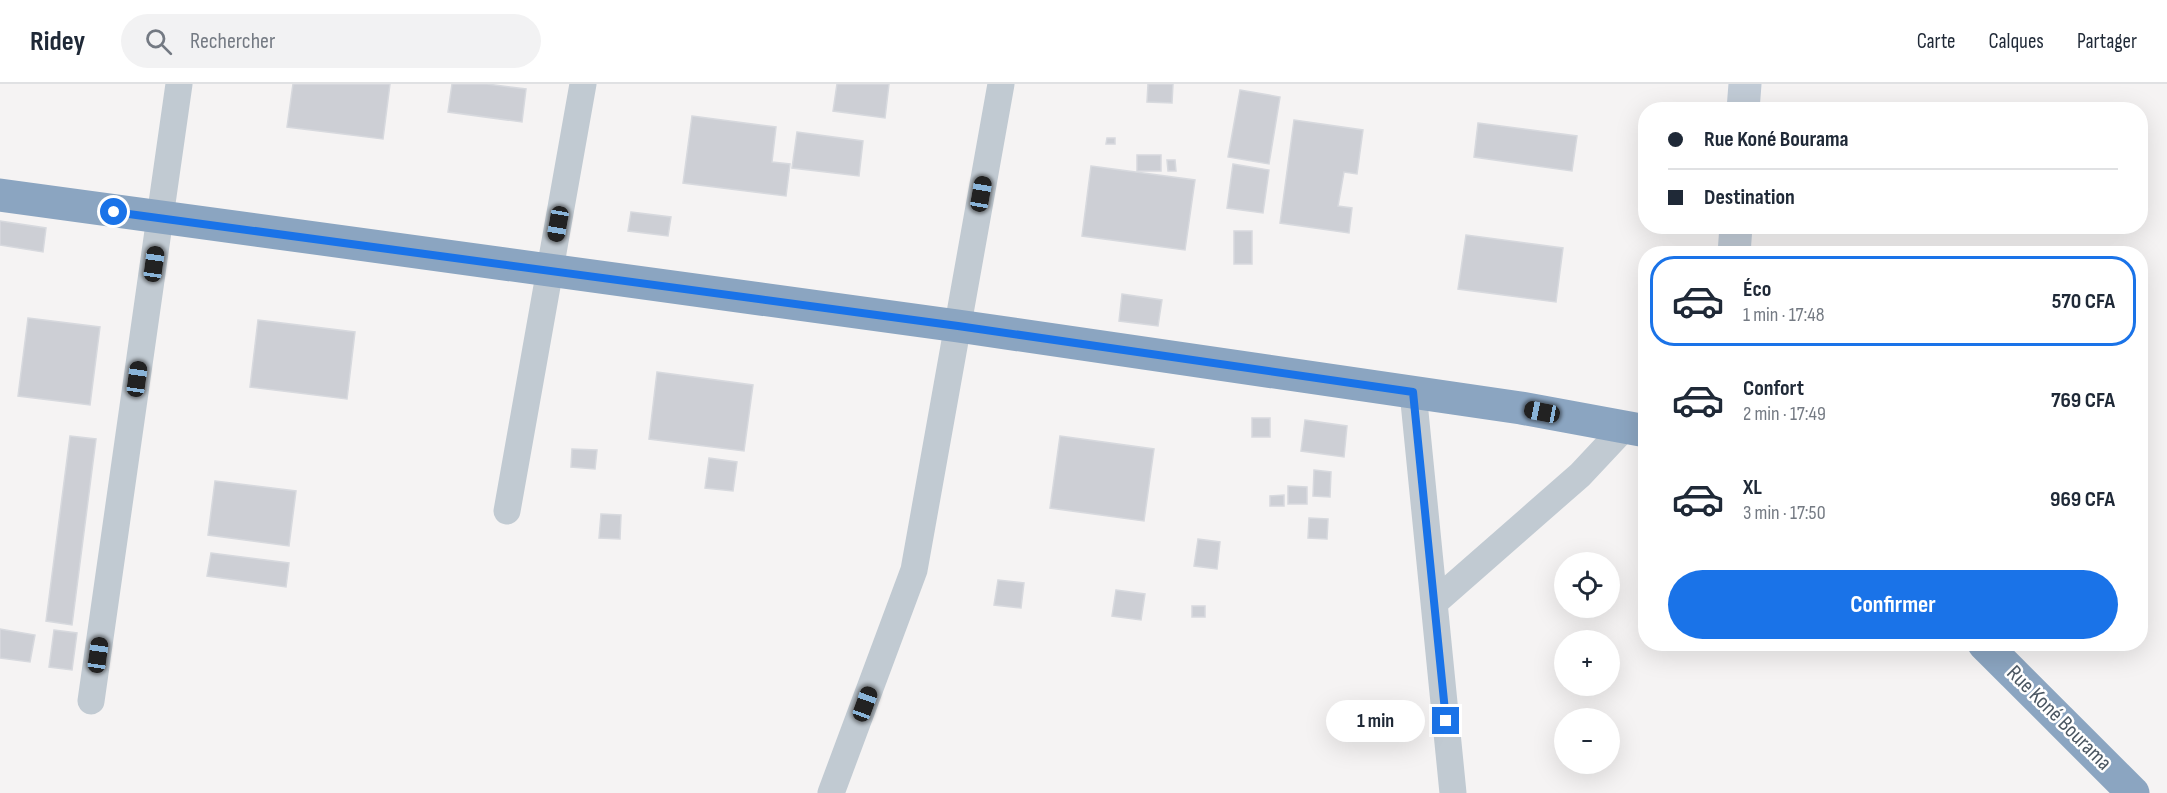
<!DOCTYPE html>
<html lang="fr">
<head>
<meta charset="utf-8">
<style>
  body { margin:0; font-family:"Sofia Sans Condensed",sans-serif; background:#f2f2f3; color:#1f2937; height:100vh; display:flex; flex-direction:column; font-size:22px; white-space:nowrap }
  * { box-sizing:border-box; margin:0 }
  p { font-size:20px; color:#747a83 }
  .icon { flex:none; width:33px; height:33px; fill:none; stroke:currentColor; stroke-width:2; stroke-linecap:round; stroke-linejoin:round }
  .map { position:relative; flex:1; overflow:hidden }
  .drawer { position:absolute; left:1638px; top:162px; width:510px; height:405px; display:flex; flex-direction:column; background:#fff; border-radius:24px; box-shadow:0 6px 24px #0002 }
  .drawer>* { flex:none }
  .top-card { position:absolute; left:1638px; top:18px; width:510px; height:132px; border-radius:24px; box-shadow:0 6px 24px #0002; display:grid; align-content:center; height:132px; padding:0 30px; background:#fff }
  .controls { position:absolute; left:1554px; top:468px; display:grid; gap:12px }
  .controls a { display:grid; place-items:center; width:66px; height:66px; border-radius:50%; background:#fff; box-shadow:0 6px 24px #0002; font-size:30px }
  .end { position:absolute; width:27px; height:27px; margin:-14px; border:8px solid #1a73e8; background:#fff; box-shadow:0 0 0 3px #fff }
  .from { border-radius:50% }
  .bubble { position:absolute; height:42px; border-radius:21px; background:#fff; box-shadow:0 6px 24px #0002; font-size:20px; font-weight:700; line-height:42px; text-align:center }
  .car { position:absolute; width:18px; height:36px; margin:-18px -9px; border-radius:8px; box-shadow:0 0 4px 2px #0007; background:linear-gradient(#222 24%,#8ab4d8 0 40%,#222 0 76%,#8ab4d8 0 86%,#222 0) }
  .top-card b { display:flex; align-items:center; gap:21px; height:57px; font-size:22px }
  .top-card b+b { border-top:2px solid #e0e1e3 }
  .top-card i { width:15px; height:15px; background:#1f2937 }
  ul { padding:10px 0 0; list-style:none }
  li { display:flex; align-items:center; gap:18px; height:90px; margin:0 12px 9px; padding:0 18px; border:3px solid transparent; border-radius:24px }
  li div { flex:1 }
  li b { display:block; font-size:22px }
  li em { font-style:normal; font-weight:700 }
  li.current { border-color:#1a73e8 }
  li>.icon { width:54px; height:54px; stroke-width:1.5 }
  .primary-button { display:flex; gap:12px; margin-top:auto; padding:12px 30px }
  .primary-button a { flex:1; height:69px; border-radius:36px; background:#1a73e8; color:#fff; font-size:24px; font-weight:700; line-height:69px; text-align:center }
  header { display:flex; align-items:center; gap:36px; box-sizing:border-box; height:84px; padding:0 30px; background:#fff; border-bottom:2px solid #e0e1e3 }
  header strong { font-size:28px }
  nav { display:flex; gap:33px; margin-inline-start:auto; font-size:21px }
  .search { width:420px; height:54px; background:#f2f2f3; display:flex; align-items:center; gap:15px; box-sizing:border-box; padding:0 21px; border-radius:33px; color:#747a83; font-size:22px }
  .map>svg:first-child { display:block }
</style>
</head>
<body>
<header>
<strong>Ridey</strong>
<div class="search"><svg class="icon" aria-label="search" viewBox="0 0 24 24"><circle cx="10" cy="10" r="6"/><path d="M15 15l6 6"/></svg>Rechercher</div>
<nav><a>Carte</a><a>Calques</a><a>Partager</a></nav>
</header>
<div class="map">
<svg width="2167" height="709" viewBox="0 0 2167 709">
  <rect width="100%" height="100%" fill="#f5f3f3"/>
  <g fill="#cdcfd5" stroke="#d7d9de" stroke-width="1.5">
    <path d="M293,0h97l-7,55 -96,-12z"/>
    <path d="M452,0h35l39,5 -4,33 -74,-10z"/>
    <path d="M837,0h52l-4,34 -52,-7z"/>
    <path d="M1148,0h25l-1,19 -25,-1z"/>
    <path d="M1240,6l40,7 -11,67 -41,-7z"/>
    <path d="M692,32l84,11 -4,35 18,2 -4,32 -103,-13z"/>
    <path d="M1294,36l69,10 -6,44 -13,-2 -6,34 14,2 -3,25 -69,-10z"/>
    <path d="M1478,39l99,13 -5,35 -98,-14z"/>
    <path d="M797,48l66,9 -4,35 -67,-8z"/>
    <path d="M1107,54h8v6h-9z"/>
    <rect x="1137" y="71" width="24" height="16"/>
    <path d="M1167,76h8l1,11h-8z"/>
    <path d="M1233,80l36,6 -6,43 -36,-5z"/>
    <path d="M1091,82l104,14 -10,70 -103,-14z"/>
    <path d="M631,128l40,5 -3,19 -40,-5z"/>
    <path d="M0,137l46,7 -3,24 -43,-7z"/>
    <rect x="1234" y="147" width="18" height="33"/>
    <path d="M1466,151l97,13 -7,54 -98,-13z"/>
    <path d="M1122,210l40,6 -4,26 -39,-5z"/>
    <path d="M28,234l72,9 -10,78 -72,-9z"/>
    <path d="M258,236l97,12 -8,67 -97,-12z"/>
    <path d="M657,288l96,13 -9,66 -95,-12z"/>
    <rect x="1252" y="334" width="18" height="19"/>
    <path d="M1305,336l42,6 -3,31 -43,-6z"/>
    <path d="M70,352l26,3 -24,186 -26,-4z"/>
    <path d="M1060,352l94,13 -10,72 -94,-13z"/>
    <path d="M572,365l25,1 -2,19 -24,-2z"/>
    <path d="M709,374l28,4 -4,29 -28,-3z"/>
    <path d="M1314,386l17,2 -1,25 -17,-1z"/>
    <path d="M215,397l81,10 -7,55 -81,-11z"/>
    <path d="M1288,402l19,1v17h-19z"/>
    <path d="M1284,411v11h-14v-10z"/>
    <path d="M601,430l20,1 -1,24 -21,-1z"/>
    <path d="M1309,434l19,1 -1,20 -19,-1z"/>
    <path d="M1198,455l22,3 -3,27 -23,-3z"/>
    <path d="M211,469l78,10 -3,24 -79,-11z"/>
    <path d="M998,496l26,3 -3,25 -27,-3z"/>
    <path d="M1116,506l29,4 -4,26 -29,-4z"/>
    <rect x="1192" y="522" width="13" height="11"/>
    <path d="M0,545l35,6 -5,27 -30,-4z"/>
    <path d="M54,546l23,3 -5,37 -23,-3z"/>
  </g>
  <g fill="none" stroke-linecap="round" stroke-linejoin="round">
    <g stroke="#c1cad2" stroke-width="27">
      <path d="M1413,308l40,401"/>
      <path d="M507,427l76,-427"/>
      <path d="M1435,518l145,-127 45,-48"/>
      <path d="M91,617l88,-617"/>
      <path d="M831,709l83,-223 87,-486"/>
    </g>
    <g stroke="#c1cbd6" stroke-width="33">
      <path d="M1743,26l2,-26"/>
      <path d="M1734,170l2,-28"/>
    </g>
    <g stroke="#8ba5c1" stroke-width="33">
      <path d="M0,111l958,131 563,82 125,23"/>
      <path d="M1984,560l149,149"/>
    </g>
  </g>
  <g fill="none" stroke-linecap="round" stroke-linejoin="round">
    <path stroke="#1a73e8" stroke-width="8" d="M114,128l844,114 455,66 33,329"/>
  </g>
  <g text-anchor="middle" dominant-baseline="central" stroke-width="5" stroke-linejoin="round" paint-order="stroke">
    <g font-size="22" fill="#4a5661" stroke="#fff">
      <text transform="translate(2059 634) rotate(45)">Rue Koné Bourama</text>
    </g>
  </g>
</svg>
<div class="controls">
<a><svg class="icon" aria-label="locate" viewBox="0 0 24 24"><circle cx="12" cy="12" r="6"/><path d="M12 2v4M12 18v4M2 12h4M18 12h4"/></svg></a>
<a>+</a>
<a>−</a>
</div>
<i class="end from" style="left:114px;top:128px"></i>
<i class="end" style="left:1446px;top:637px"></i>
<div class="bubble" style="left:1326px;top:616px;width:99px">1 min</div>
<i class="car" style="left:981px;top:110px;rotate:10deg"></i>
<i class="car" style="left:558px;top:140px;rotate:190deg"></i>
<i class="car" style="left:154px;top:180px;rotate:8deg"></i>
<i class="car" style="left:137px;top:295px;rotate:8deg"></i>
<i class="car" style="left:1542px;top:328px;rotate:281deg"></i>
<i class="car" style="left:98px;top:571px;rotate:8deg"></i>
<i class="car" style="left:865px;top:620px;rotate:20deg"></i>
<div class="top-card">
<b><i class="from"></i>Rue Koné Bourama</b>
<b><i></i>Destination</b>
</div>
<section class="drawer">
<ul>
<li class="current"><svg class="icon" aria-label="car" viewBox="0 0 24 24"><path d="M5 17H2v-5l4-1 3-4h7l3 4 3 1v5h-3M9 17h6M6 11h13"/><circle cx="7" cy="17" r="2"/><circle cx="17" cy="17" r="2"/></svg><div><b>Éco</b><p>1 min · 17:48</p></div><em>570 CFA</em></li>
<li><svg class="icon" aria-label="car" viewBox="0 0 24 24"><path d="M5 17H2v-5l4-1 3-4h7l3 4 3 1v5h-3M9 17h6M6 11h13"/><circle cx="7" cy="17" r="2"/><circle cx="17" cy="17" r="2"/></svg><div><b>Confort</b><p>2 min · 17:49</p></div><em>769 CFA</em></li>
<li><svg class="icon" aria-label="car" viewBox="0 0 24 24"><path d="M5 17H2v-5l4-1 3-4h7l3 4 3 1v5h-3M9 17h6M6 11h13"/><circle cx="7" cy="17" r="2"/><circle cx="17" cy="17" r="2"/></svg><div><b>XL</b><p>3 min · 17:50</p></div><em>969 CFA</em></li>
</ul>
<div class="primary-button"><a>Confirmer</a></div>
</section>
</div>
</body>
</html>
